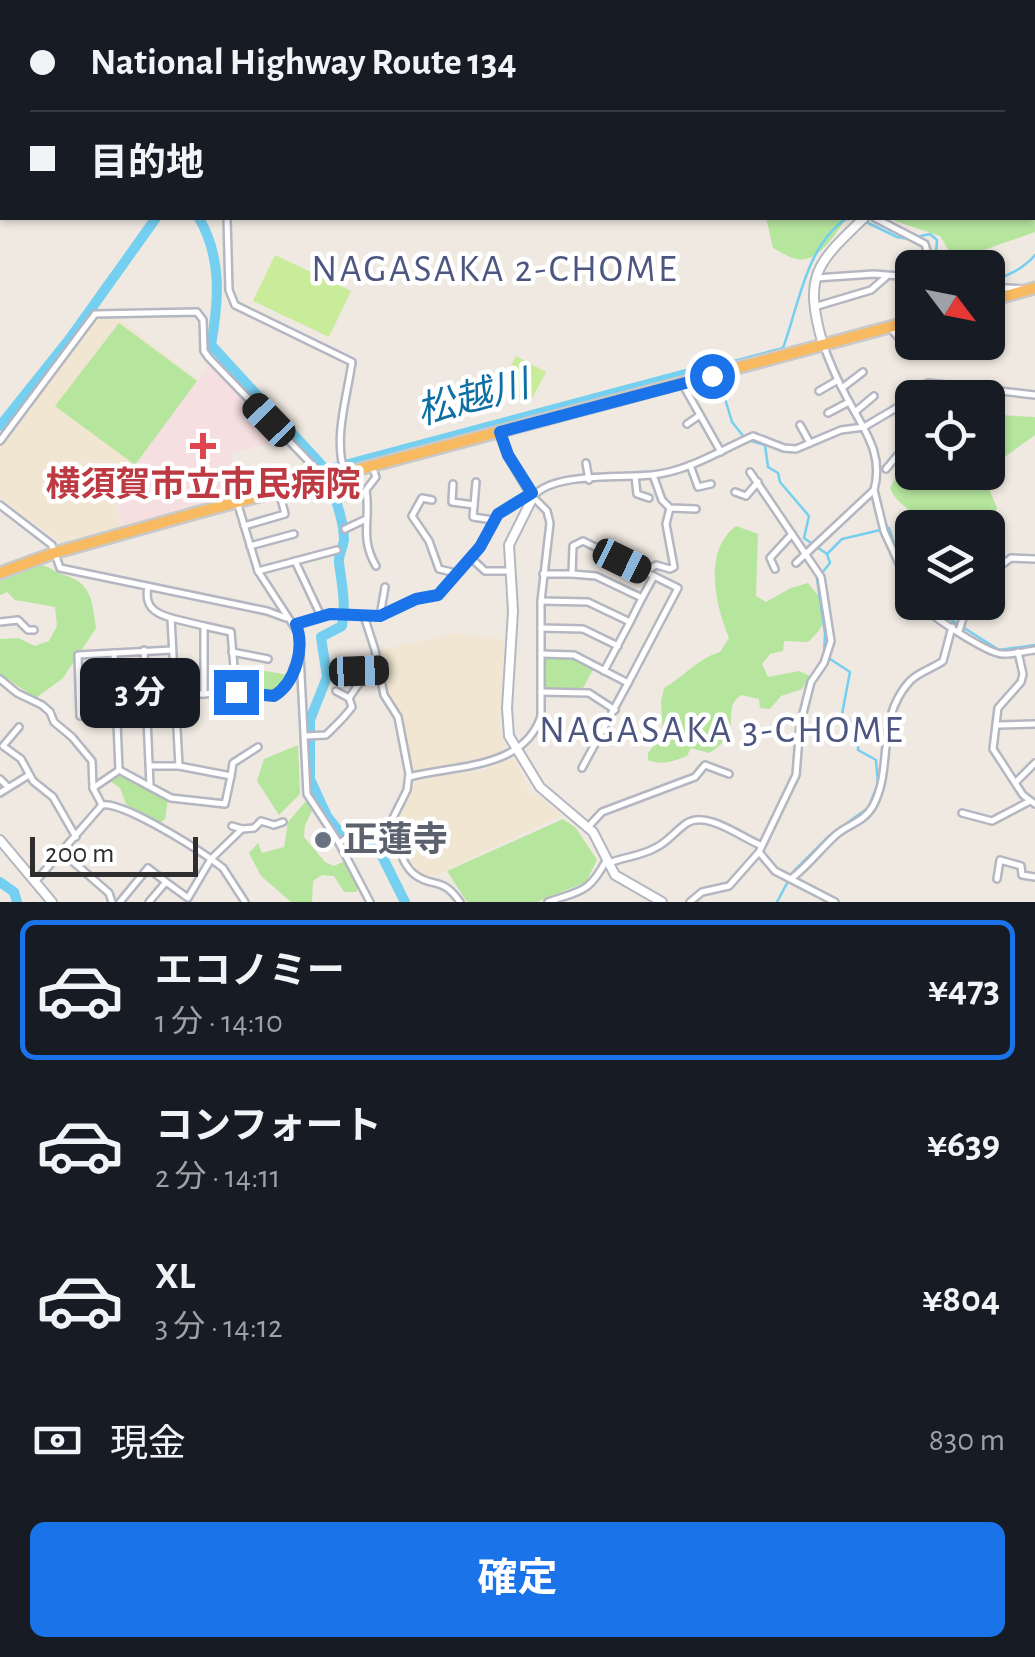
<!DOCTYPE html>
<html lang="ja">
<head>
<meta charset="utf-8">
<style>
  body { margin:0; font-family:"Alegreya Sans","Noto Sans JP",sans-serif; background:#242831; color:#f1f3f6; height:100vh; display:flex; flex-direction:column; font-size:38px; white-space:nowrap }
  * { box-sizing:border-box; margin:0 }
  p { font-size:32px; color:#9ea1a6 }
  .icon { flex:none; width:55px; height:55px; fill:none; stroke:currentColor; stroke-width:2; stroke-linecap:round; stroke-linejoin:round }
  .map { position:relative; height:902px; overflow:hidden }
  .drawer { display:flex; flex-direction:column; background:#171b24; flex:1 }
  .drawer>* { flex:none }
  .hud { position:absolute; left:0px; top:0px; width:1035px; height:220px; box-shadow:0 2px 8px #0004; display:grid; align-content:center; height:220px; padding:0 30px; background:#171b24 }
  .needle { width:65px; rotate:122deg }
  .controls { position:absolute; left:895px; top:250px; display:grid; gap:20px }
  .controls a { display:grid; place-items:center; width:110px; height:110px; border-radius:15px; background:#171b24; box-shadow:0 2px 8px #0004; font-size:50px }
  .scale { position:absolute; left:30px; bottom:25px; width:168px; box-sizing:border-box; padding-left:10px; border:5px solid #2e2e2e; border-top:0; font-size:28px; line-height:35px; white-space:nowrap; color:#2e2e2e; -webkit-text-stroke:8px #fff; paint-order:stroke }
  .end { position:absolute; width:45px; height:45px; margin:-22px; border:12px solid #1a73e8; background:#fff; box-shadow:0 0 0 5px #fff }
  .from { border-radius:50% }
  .bubble { position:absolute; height:70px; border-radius:15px; background:#171b24; box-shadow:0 2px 8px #0004; font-size:32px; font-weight:700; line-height:70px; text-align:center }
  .car { position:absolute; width:30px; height:60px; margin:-30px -15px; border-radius:12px; box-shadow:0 0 8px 2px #0007; background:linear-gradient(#222 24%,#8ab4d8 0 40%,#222 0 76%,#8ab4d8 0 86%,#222 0) }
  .hud b { display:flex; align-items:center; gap:35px; height:95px; font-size:38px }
  .hud b+b { border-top:2px solid #363941 }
  .hud i { width:25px; height:25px; background:#f1f3f6 }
  ul { padding:18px 0 0; list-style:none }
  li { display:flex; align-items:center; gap:30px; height:140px; margin:0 20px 15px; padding:0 10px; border:5px solid transparent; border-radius:15px }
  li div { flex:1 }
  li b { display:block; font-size:38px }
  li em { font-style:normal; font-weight:700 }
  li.current { border-color:#1a73e8 }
  li>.icon { width:90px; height:90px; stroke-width:1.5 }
  .pay { display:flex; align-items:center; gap:25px; height:110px; padding:0 30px; font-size:38px }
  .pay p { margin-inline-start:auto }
  .button { display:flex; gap:20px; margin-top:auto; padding:20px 30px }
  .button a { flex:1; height:115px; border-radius:15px; background:#1a73e8; color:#fff; font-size:40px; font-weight:700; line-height:115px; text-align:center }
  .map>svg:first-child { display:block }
</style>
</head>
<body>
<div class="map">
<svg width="1035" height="902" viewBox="0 0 1035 902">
  <rect width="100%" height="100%" fill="#efe9e1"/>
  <g fill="#f0e6d1">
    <path d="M103,318l16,1 79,61 -85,112 8,35 -59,16 -62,-45v-52l93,-124z"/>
    <path d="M459,633l45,7 -4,89 6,19 -18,14 -44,5 -30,7 -4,-2 -12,-57 -16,-28 -2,-37z"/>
    <path d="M507,757l8,2 16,37 6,-2 25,21 -132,63 -13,-5 -22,-39 7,-3 -5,-10 18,-40 28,-8 40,-2z"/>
  </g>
  <path fill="#f5dfe0" d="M210,364l73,76 -52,13 10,42 -118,32 -9,-35z"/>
  <g fill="#b6e59e">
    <path d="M558,0h272l2,2h-273z"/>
    <path d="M1033,96l2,136 -60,21 -26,-2 -9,-15 -45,-15 1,-3h136z"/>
    <path d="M766,218h80c-9,15 -29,46 -49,41 -8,-1 -17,-8 -24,-11z"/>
    <path d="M119,323l78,58 -62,84 -80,-59z"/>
    <path d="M997,415l38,2v18l-33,24 -15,25 10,24 -7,16 -8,3h-61l2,-4c-10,-13 -28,-20 -33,-35l11,-21 11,-9v14h76v-56z"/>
    <path d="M736,526l22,8 -2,62 10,6 25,-14 17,-5c21,24 24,37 0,59l-24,-1 -1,10 -13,3 -8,10 6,13 31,-6 11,5 -8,13 -21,7 -11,13 -10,-1 -1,-9 -18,-4c-22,15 6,36 -32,58l-18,-5 -4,8c-13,5 -25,10 -39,4v-7l15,-19 -2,-32 3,-14c21,-12 33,-29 56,-36l9,-14c-14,-34 -26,-87 7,-112z"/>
    <path d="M41,565c10,2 14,7 23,10 28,8 28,26 32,53l-33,50 -27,20 -36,-24v-35l18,-1 17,8 14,-5 8,-15 -2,-19 -40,-7 -8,-8 -7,3v-14z"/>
    <path d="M544,657l29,1 21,10 -11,20 -40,1z"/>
    <path d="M238,666l50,9 -3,9 -12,10 -34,-6z"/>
    <path d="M298,745l2,49 -21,21 -22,-34 7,-22z"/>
    <path d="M118,775l50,24 -3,20 -9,7 -30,-22 -6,-16 -10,-7z"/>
    <path d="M306,801l6,10 -7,14 -1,12 21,25 9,4 11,-5 15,25 -4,6h-12l-10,-16 -12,-1 -9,6 -1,21h-21l-30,-26 -12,-23 9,-10 4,10 22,-6 4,-25z"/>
    <path d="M563,819l13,9 21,32 -11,22 -49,20h-70l-20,-31z"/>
  </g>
  <g fill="#c9ec9a">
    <path d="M275,255l76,36 -22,46 -76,-36z"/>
    <path d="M516,356l30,16 -17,32 -30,-15z"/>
  </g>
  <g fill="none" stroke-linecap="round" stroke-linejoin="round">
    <g stroke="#75cff0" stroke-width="2.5">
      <path d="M866,222l31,15 12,2"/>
      <path d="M916,237l14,-3 7,6 -2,28"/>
      <path d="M988,279c16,1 37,-12 47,-24"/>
      <path d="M719,368v-3l64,-17c16,-43 23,-103 64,-130"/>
      <path d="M720,382l12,40 12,15"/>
      <path d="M751,441l14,4 3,22 10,6 2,9 29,34 -5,22 23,16 15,-15 47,-11 10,30"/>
      <path d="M923,602l76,48 36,-5"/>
      <path d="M777,902l16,-30 36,-36 39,-28 10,-24 -2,-24 -18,-10 1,-22 -17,-14 8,-42 -26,-17 1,-22 -8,-54 13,-16 -3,-9"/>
    </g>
    <g stroke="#75cff0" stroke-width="10">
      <path d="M68,0l1,2"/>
      <path d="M199,218c23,40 20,82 12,127l115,125 393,-105"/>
      <path d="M0,426l71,-89 85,-119"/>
      <path d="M326,470c6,21 18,48 18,70 -1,8 -6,15 -5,23 3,22 7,40 3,63l-21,11 6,40 -17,43v59l17,37 20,26 29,2 29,58"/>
      <path d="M0,882l14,10 3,10"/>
    </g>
    <defs>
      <g id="minor">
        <path d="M348,0l5,2"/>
        <path d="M854,0l10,2"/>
        <path d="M323,2l1,-2"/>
        <path d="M882,2l1,-2"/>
        <path d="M980,2v-2"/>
        <path d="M1007,2v-2"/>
        <path d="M1032,29l3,-4"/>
        <path d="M1032,42l3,1"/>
        <path d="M1032,71l3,1"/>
        <path d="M227,218l2,72 6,15 117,57c-5,36 -19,77 -7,111"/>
        <path d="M875,218l50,26 7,24"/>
        <path d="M816,278l58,-4 38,3"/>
        <path d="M988,287l37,2"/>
        <path d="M814,307l57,-17 15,-13"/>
        <path d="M890,328l23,25"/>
        <path d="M683,385l38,67"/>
        <path d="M842,388l21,-16"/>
        <path d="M819,391l19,-11"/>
        <path d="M963,398l6,-13"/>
        <path d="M899,408l13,17"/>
        <path d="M855,412l19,-16"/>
        <path d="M828,413l21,-11"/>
        <path d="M687,424l13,-9"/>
        <path d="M800,425l10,18"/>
        <path d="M0,441l95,-127 102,-2 6,8 1,31 5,7 110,114 3,8"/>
        <path d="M586,463l3,17"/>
        <path d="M690,465l8,22 13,-3"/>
        <path d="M372,466l4,11 -10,13c5,30 -7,47 10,76"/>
        <path d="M886,469l26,-31"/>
        <path d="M750,472l71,105 10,64 -7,22 -13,19 -11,43 -4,50 -37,77 16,19 60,31"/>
        <path d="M653,475l9,25 8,8 26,1"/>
        <path d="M635,476l2,18 12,4"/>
        <path d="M476,482l-3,35 20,3"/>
        <path d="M453,484l-1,18 22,3"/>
        <path d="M874,490l10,41 28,61"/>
        <path d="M735,492l11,4 12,-14"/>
        <path d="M432,500l-10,-2 -10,18 17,25 10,28 17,4"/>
        <path d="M0,505l52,40 8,23 207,43 19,7"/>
        <path d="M238,505l20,66 41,63 8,160 32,49 25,-16 26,-3 17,-34 2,-16 -11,-57 -14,-22 -9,-45 -11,-34"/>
        <path d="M244,526l41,-12 -6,-23"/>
        <path d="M345,529l19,-9"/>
        <path d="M250,546l44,-12"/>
        <path d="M472,559l13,12h24"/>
        <path d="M295,561l26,55"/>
        <path d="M796,563l78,-73c11,-39 -14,-65 -30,-98 -8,-14 -14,-30 -20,-45"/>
        <path d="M775,569l-5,-11 22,-24"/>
        <path d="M258,571l79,-21"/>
        <path d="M645,572l11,-7 14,4 4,-2 -8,-43 4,-16"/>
        <path d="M572,574l24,2 46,22 12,-22"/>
        <path d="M988,575l23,-17 24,1"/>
        <path d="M541,601l47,1 42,20 12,-24"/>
        <path d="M919,602c9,13 68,51 83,52 10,1 23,-3 33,-4"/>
        <path d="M380,616l5,-29"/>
        <path d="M171,618l33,8v68"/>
        <path d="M0,622l18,-2 10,10h6"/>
        <path d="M295,625l35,-11 50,2 36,-17 22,-4 42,-48 17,-33 35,-21"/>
        <path d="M204,626l27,6 5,59"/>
        <path d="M541,628l42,1 35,17"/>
        <path d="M959,631l9,-29"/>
        <path d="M144,650l6,136"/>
        <path d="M232,652l36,7"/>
        <path d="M1018,652l5,22 -2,8 -23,26 -5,41 30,46 12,9"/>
        <path d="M114,653l2,46"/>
        <path d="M541,654l33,1 54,28 50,-95 -95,-47 -10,5 -1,28h-29"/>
        <path d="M604,671l26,-49"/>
        <path d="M0,679l17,14 25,12 8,7 4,10 18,15 20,24 1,27"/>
        <path d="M336,691l13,7"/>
        <path d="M541,692l48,1 26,17"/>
        <path d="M116,713l-36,3 -2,-61 94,-5"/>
        <path d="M998,725l37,-1"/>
        <path d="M19,727l-16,19 18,13 12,22 20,16 23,40"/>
        <path d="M305,736l21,-1c9,-9 19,-18 26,-28l-3,-9 11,-16 -1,-11h21"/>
        <path d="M150,766h29"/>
        <path d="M582,768l46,-85"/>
        <path d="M119,770l52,28 54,6 6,-28 -52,-10 -8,-148c-17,-5 -27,-12 -23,-31"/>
        <path d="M119,770l-3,-71 120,-7 38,4 13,-10 12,-33"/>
        <path d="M231,776l2,-13 25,-16"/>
        <path d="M409,777c44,-12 115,-7 132,-61v-115l9,-78 -3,-12 -14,-14c18,-25 89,-19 119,-22 37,-4 67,-24 101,-39l31,12 12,1 45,-19 23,-3 34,-20 17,-18 13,-6 107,12"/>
        <path d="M0,779l8,8"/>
        <path d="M1016,782l19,-19"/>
        <path d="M0,793l29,-18"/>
        <path d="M102,805c21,-3 89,40 109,54l-23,39 -22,-16 -17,20"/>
        <path d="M962,813l30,8 38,-20"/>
        <path d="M390,824v9c11,13 11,31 24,41 19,15 27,1 46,28"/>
        <path d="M232,826l10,3"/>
        <path d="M589,826l13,-14 93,-35 10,-12 24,9"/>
        <path d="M339,843l31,59"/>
        <path d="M63,853l46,40 3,9"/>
        <path d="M609,863c15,-6 32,-7 46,-15 13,-6 20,-17 32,-25 20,-12 52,13 73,22"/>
        <path d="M792,878c17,-13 29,-30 45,-44 12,-10 27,-12 36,-28 21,-39 2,-87 37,-125 10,-10 22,-12 33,-20l9,-34"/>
        <path d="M997,879l3,-19 21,6 1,9 13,2"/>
        <path d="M35,882l67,-77 -9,-17 25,-17"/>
        <path d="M120,902l28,-34 18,14"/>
        <path d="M245,902l-22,-34 -12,-9 31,-30 12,-1 7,-7 13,4 9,-3"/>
        <path d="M548,902c34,-12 41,-9 59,-43"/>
        <path d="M690,902l12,-10 27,-6 30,-34"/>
      </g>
      <g id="tertiary">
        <path d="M500,433l8,22 25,42 -24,48 4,66 -6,97 2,28 31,51 53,45 22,43 47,27"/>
        <path d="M0,840l52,62"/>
      </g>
      <g id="secondary">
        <path d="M920,2v-2"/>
        <path d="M823,345c-20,-70 -7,-81 41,-127"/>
      </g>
      <g id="trunk">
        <path d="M988,301l47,-13"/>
        <path d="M0,573l54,-20 142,-40 716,-192"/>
      </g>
    </defs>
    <use href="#minor" stroke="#b4b7c1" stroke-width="10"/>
    <use href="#tertiary" stroke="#b4b7c1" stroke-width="12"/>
    <use href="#secondary" stroke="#b4b7c1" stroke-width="12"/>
    <use href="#trunk" stroke="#c9c9c9" stroke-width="15"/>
    <use href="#minor" stroke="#fff" stroke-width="5"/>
    <use href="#tertiary" stroke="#fff" stroke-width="8"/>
    <use href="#secondary" stroke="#fff" stroke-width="8"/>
    <use href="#trunk" stroke="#f8ba60" stroke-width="10"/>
  </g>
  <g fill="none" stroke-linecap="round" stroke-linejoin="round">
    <path stroke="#1a73e8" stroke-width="12" d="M236,692l38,4c22,-14 31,-48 22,-72l34,-10 50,2 36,-17 22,-4 42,-48 18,-33 34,-21 -24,-38 -8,-23 212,-56"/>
  </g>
  <path fill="#e0444e" stroke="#fff" stroke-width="4" d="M198 431h10v10h10v10h-10v10h-10v-10h-10v-10h10z"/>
  <circle fill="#6b7280" stroke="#fff" stroke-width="4" cx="323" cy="840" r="10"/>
  <g text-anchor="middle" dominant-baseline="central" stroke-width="9" stroke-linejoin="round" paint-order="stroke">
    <g font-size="35" font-weight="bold" fill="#be3a42" stroke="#fff">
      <text x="203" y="485">横須賀市立市民病院</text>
    </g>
    <g font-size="35" font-weight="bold" fill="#5b616d" stroke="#fff" text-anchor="start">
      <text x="343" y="840">正蓮寺</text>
    </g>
    <g font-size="38" letter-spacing="2.5" fill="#4d5680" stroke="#fff">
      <text x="495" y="270">NAGASAKA 2-CHOME</text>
      <text x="722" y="731">NAGASAKA 3-CHOME</text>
    </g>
    <g font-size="38" font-style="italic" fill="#0d6fa3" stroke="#fff">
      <text transform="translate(473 399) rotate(-15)">松越川</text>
    </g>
  </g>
</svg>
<div class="controls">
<a><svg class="needle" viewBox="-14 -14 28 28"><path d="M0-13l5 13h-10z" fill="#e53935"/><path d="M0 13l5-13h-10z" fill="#9ea1a6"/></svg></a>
<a><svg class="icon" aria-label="locate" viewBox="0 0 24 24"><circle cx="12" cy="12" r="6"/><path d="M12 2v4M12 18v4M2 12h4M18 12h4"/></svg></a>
<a><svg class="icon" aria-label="layers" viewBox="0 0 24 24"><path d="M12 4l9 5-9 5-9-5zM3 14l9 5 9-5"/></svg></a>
</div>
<div class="scale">200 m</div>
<i class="end from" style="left:712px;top:376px"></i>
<i class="end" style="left:236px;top:692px"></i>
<div class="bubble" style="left:80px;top:658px;width:120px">3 分</div>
<i class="car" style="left:269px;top:420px;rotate:316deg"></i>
<i class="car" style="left:622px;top:561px;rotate:116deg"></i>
<i class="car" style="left:359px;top:671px;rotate:88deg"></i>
<div class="hud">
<b><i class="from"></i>National Highway Route 134</b>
<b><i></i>目的地</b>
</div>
</div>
<section class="drawer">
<ul>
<li class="current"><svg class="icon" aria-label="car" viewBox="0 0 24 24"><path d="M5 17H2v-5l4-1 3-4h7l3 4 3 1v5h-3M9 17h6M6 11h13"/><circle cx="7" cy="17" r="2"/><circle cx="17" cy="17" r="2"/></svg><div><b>エコノミー</b><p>1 分 · 14:10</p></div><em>¥473</em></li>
<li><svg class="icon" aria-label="car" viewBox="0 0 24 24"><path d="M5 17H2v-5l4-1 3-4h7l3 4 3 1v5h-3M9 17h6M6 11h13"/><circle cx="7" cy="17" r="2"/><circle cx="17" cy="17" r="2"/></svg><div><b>コンフォート</b><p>2 分 · 14:11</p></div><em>¥639</em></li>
<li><svg class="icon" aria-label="car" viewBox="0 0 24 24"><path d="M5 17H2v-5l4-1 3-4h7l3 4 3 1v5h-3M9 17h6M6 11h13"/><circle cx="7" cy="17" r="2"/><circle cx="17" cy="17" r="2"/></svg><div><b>XL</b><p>3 分 · 14:12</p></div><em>¥804</em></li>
</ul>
<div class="pay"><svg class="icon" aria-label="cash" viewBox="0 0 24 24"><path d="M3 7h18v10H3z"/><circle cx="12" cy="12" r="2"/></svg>現金<p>830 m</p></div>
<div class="button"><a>確定</a></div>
</section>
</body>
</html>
